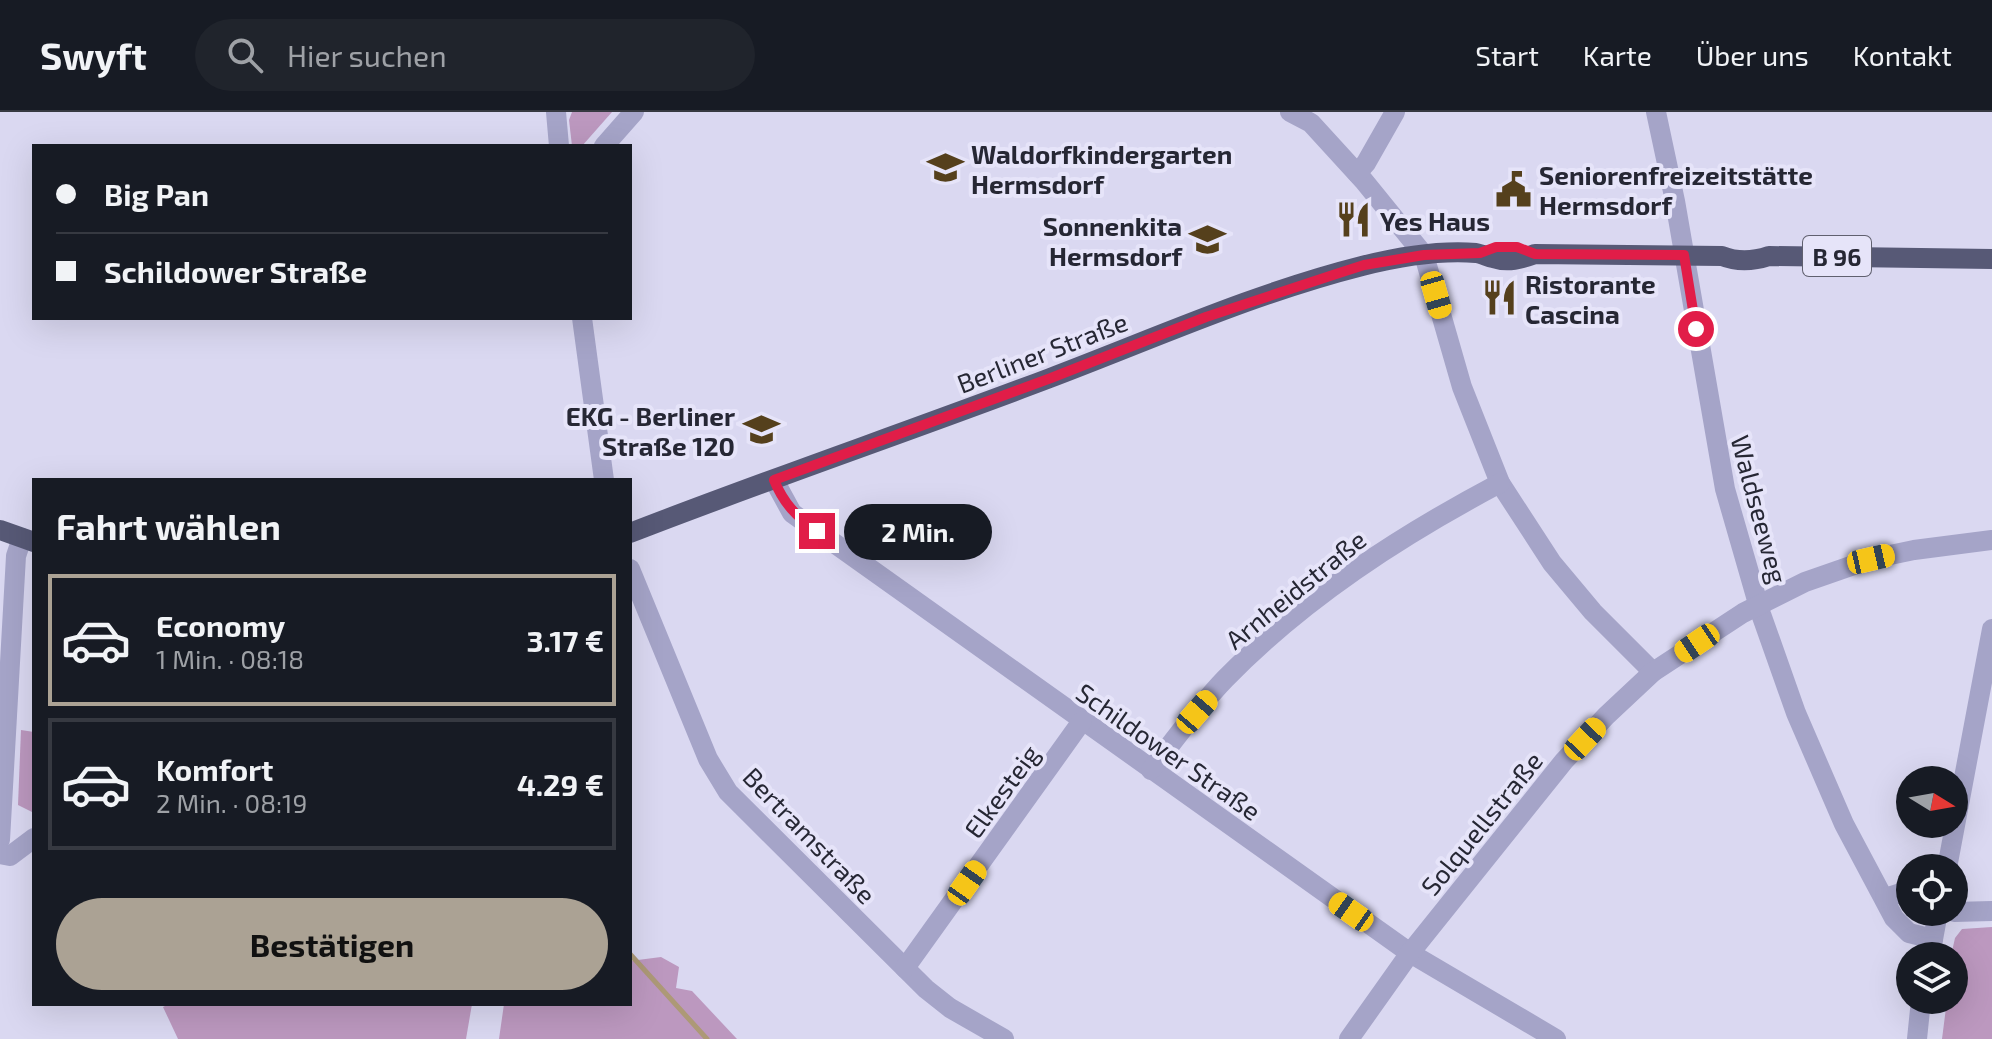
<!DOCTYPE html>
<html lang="de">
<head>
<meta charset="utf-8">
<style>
  body { margin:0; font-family:"Exo 2",sans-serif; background:#20242c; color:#f1f3f6; height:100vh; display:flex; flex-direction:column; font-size:30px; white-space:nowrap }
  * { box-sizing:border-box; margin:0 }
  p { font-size:26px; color:#9ea1a6 }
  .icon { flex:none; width:44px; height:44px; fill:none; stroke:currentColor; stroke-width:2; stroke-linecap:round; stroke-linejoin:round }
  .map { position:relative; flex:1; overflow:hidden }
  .panel { position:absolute; left:32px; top:366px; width:600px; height:528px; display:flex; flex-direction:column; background:#171b24; border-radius:0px; box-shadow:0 8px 32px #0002 }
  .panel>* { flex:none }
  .hud { position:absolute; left:32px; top:32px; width:600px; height:176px; border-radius:0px; box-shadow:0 8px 32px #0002; display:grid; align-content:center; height:176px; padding:0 24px; background:#171b24 }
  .needle { width:52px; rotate:101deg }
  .fabs { position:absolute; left:1896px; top:654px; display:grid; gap:16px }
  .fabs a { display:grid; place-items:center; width:72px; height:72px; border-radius:50%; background:#171b24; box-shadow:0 8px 32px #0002; font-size:40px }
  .end { position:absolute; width:36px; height:36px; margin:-18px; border:10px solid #e11d48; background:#fff; box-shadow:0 0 0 4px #fff }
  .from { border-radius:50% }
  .bubble { position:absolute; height:56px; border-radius:28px; background:#171b24; box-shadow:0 8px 32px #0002; font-size:26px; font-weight:700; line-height:56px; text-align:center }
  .car { position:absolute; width:24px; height:48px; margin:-24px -12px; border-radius:10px; box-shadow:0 0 6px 2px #0007; background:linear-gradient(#f5c518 24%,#345 0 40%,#f5c518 0 76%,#345 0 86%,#f5c518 0) }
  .hud b { display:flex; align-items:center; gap:28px; height:76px; font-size:30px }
  .hud b+b { border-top:2px solid #363941 }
  .hud i { width:20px; height:20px; background:#f1f3f6 }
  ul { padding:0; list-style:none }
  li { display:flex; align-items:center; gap:24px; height:132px; margin:0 16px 12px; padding:0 8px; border:4px solid #363941; border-radius:0px }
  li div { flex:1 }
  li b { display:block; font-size:30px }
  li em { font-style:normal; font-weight:700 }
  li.current { border-color:#aba294 }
  li>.icon { width:72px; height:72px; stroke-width:1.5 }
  h2 { padding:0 24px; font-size:36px; line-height:96px }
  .action { display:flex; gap:16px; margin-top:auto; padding:16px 24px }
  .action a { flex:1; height:92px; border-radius:48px; background:#aba294; color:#111; font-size:32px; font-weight:700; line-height:92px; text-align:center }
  header { display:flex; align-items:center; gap:48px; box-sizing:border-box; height:112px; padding:0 40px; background:#171b24; border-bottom:2px solid #363941 }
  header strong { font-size:38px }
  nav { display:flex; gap:44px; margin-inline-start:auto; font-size:28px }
  .search { width:560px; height:72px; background:#20242c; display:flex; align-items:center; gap:20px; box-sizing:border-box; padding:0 28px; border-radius:44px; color:#9ea1a6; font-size:30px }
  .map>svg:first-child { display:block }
</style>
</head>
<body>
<header>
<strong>Swyft</strong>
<div class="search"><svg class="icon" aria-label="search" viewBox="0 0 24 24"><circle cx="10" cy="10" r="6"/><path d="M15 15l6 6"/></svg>Hier suchen</div>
<nav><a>Start</a><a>Karte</a><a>Über uns</a><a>Kontakt</a></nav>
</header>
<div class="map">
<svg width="1992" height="927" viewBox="0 0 1992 927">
  <rect width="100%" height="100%" fill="#dad8f1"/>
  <g fill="#bc98bf">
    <path d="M572,0h40l-30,34h-10l-3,-26z"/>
    <path d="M21,618l13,2v81l-16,-8z"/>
    <path d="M1992,815v112h-50l5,-39h7v-44h-3l4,-18 7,-9z"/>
    <path d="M661,845l18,10 -3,21 16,3 45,48h-238l5,-35h126v-43z"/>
    <path d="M169,892h303l-6,35h-288l-15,-32z"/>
  </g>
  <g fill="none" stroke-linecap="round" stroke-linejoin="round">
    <path stroke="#ad9977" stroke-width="5" d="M630,842l77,85"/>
    <g stroke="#a5a4c8" stroke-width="20">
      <path d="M556,0l3,34"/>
      <path d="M1290,0l21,11 53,58 60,74 38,132 38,96 52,80 41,49 60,60"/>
      <path d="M1656,0l19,89 50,288 36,125 35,99 48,111 50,94 15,15 24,6"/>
      <path d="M604,34l30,-34"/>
      <path d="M1357,61l9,-10 29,-51"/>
      <path d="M582,206l22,162"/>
      <path d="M774,368l18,33 618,440 146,86"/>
      <path d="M630,457l78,190 20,33 198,197 24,19 54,31"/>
      <path d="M1151,658c24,-31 47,-63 74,-91 79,-81 175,-143 275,-196"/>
      <path d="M0,728l16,-284 6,-18"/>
      <path d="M0,742l10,2 24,-18"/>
      <path d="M1947,756l45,-239"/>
      <path d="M1885,786l25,-8"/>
      <path d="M1954,800l38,-1"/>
      <path d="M1930,844l8,-44"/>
      <path d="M905,856l177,-247"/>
      <path d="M1349,927l61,-86 154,-192 42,-45 47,-44 90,-59 62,-31 66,-23 43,-9 78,-10"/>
      <path d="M1917,927l4,-39"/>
    </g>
    <g stroke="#575976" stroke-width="20">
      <path d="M0,418l34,12"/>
      <path d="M630,421c139,-54 280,-102 420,-155 103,-39 205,-85 312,-112 36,-9 78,-16 114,-13 6,1 12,4 17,5 15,5 28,1 42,-4l187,2c15,6 32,5 47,0l223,3"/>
    </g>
  </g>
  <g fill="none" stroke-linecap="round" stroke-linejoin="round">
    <path stroke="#e11d48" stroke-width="10" d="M817,419c-21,-15 -33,-27 -43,-51l277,-102 155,-61 130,-43 28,-9 60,-10 56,-2 16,-6h21l18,7 149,1 12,74"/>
  </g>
  <defs>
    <symbol id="school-bare" viewBox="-9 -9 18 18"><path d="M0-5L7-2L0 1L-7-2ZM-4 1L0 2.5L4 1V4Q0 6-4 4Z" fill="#55401c" stroke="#e6e4f9" stroke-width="2.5" paint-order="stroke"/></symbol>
    <symbol id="civic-bare" viewBox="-9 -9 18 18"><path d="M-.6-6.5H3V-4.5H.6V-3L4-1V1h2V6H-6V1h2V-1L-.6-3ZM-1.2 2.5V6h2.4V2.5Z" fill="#55401c" stroke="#e6e4f9" stroke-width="2.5" paint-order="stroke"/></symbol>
    <symbol id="restaurant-bare" viewBox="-9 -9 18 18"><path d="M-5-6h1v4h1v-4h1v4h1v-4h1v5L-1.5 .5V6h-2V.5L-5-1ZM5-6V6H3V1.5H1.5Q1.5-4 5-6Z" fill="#55401c" stroke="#e6e4f9" stroke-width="2.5" paint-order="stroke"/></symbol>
  </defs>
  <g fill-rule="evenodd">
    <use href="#school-bare" x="920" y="30" width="51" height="51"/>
    <use href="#civic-bare" x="1488" y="52" width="51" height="51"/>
    <use href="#restaurant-bare" x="1328" y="82" width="51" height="51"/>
    <use href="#school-bare" x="1182" y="102" width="51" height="51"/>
    <use href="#restaurant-bare" x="1474" y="160" width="51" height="51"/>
    <use href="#school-bare" x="736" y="292" width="51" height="51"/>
  </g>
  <g text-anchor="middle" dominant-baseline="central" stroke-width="8" stroke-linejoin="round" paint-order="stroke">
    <rect fill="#e6e4f9" stroke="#60606f" stroke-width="2" x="1803" y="124" width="68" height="40" rx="6"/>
    <g font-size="24" font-weight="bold" fill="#262734">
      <text x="1837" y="144">B 96</text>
    </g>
    <g font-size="26" font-weight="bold" fill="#262734" stroke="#e6e4f9" text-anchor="start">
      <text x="971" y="41">Waldorfkindergarten<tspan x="971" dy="30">Hermsdorf</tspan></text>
      <text x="1539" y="62">Seniorenfreizeitstätte<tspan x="1539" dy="30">Hermsdorf</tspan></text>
      <text x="1380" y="108">Yes Haus</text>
      <text x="1182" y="113" text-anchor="end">Sonnenkita<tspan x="1182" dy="30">Hermsdorf</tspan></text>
      <text x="1525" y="171">Ristorante<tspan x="1525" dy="30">Cascina</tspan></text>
      <text x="735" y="303" text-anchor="end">EKG - Berliner<tspan x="735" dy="30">Straße 120</tspan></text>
    </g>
    <g font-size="26" fill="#262734" stroke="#e6e4f9">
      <text transform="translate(1042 240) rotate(-21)">Berliner Straße</text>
      <text transform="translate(1760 397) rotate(75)">Waldseeweg</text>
      <text transform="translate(1295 477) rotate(-39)">Arnheidstraße</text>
      <text transform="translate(1169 639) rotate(35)">Schildower Straße</text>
      <text transform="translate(1001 679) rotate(-54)">Elkesteig</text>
      <text transform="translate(1481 711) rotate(-51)">Solquellstraße</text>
      <text transform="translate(810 723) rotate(46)">Bertramstraße</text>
    </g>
  </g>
</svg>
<div class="fabs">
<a><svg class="needle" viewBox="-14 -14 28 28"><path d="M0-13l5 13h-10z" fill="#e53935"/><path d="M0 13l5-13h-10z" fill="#9ea1a6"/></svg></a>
<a><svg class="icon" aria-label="locate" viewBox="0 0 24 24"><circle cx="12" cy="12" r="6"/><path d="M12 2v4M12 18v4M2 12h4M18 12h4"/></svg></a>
<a><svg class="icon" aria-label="layers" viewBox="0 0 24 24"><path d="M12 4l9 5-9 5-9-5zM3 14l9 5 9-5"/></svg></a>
</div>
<i class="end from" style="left:1696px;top:217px"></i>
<i class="end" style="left:817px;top:419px"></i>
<div class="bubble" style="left:844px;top:392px;width:148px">2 Min.</div>
<i class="car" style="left:1436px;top:183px;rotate:164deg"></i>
<i class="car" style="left:1871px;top:447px;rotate:77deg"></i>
<i class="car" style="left:1697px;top:531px;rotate:236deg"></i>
<i class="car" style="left:1197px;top:600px;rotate:41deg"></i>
<i class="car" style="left:1585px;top:627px;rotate:43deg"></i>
<i class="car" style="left:967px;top:771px;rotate:35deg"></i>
<i class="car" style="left:1351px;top:800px;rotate:305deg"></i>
<div class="hud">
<b><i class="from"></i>Big Pan</b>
<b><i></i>Schildower Straße</b>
</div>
<section class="panel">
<h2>Fahrt wählen</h2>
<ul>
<li class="current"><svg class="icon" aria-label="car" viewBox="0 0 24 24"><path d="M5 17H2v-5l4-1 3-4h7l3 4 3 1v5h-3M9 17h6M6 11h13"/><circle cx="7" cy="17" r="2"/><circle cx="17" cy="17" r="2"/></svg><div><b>Economy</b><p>1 Min. · 08:18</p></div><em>3.17 €</em></li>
<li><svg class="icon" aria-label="car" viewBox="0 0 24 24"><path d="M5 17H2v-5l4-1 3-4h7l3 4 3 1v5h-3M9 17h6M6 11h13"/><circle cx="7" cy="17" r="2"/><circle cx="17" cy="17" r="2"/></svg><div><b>Komfort</b><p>2 Min. · 08:19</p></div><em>4.29 €</em></li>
</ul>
<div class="action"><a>Bestätigen</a></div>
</section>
</div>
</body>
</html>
